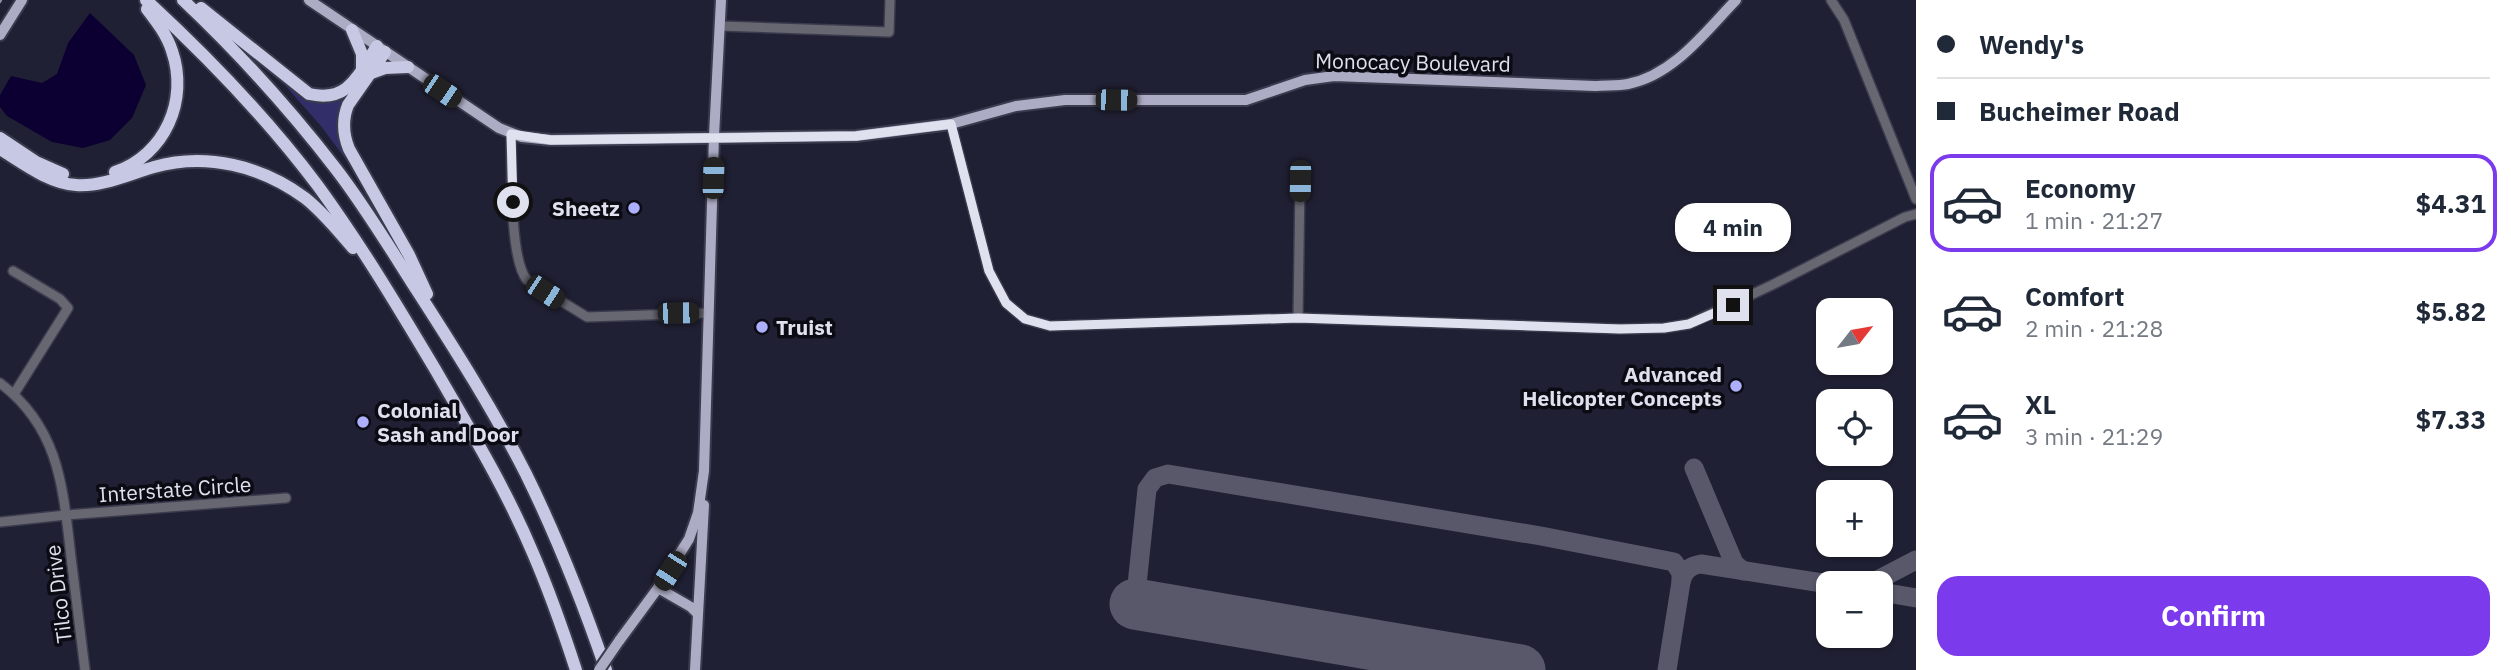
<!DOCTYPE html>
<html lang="en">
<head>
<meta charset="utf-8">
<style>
  body { margin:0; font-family:"IBM Plex Sans",sans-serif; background:#f2f2f3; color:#1f2937; height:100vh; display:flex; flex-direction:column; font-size:26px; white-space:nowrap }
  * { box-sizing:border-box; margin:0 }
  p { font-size:23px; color:#747a83 }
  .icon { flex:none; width:38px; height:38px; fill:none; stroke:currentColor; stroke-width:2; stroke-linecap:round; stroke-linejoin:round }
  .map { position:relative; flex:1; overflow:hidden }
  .panel { display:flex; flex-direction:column; background:#fff; width:595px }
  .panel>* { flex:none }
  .guide { display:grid; align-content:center; height:154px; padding:0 21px; background:#fff }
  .needle { width:46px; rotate:59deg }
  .tools { position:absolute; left:1816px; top:298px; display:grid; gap:14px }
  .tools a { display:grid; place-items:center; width:77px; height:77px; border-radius:14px; background:#fff; box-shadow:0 2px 5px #0004; font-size:35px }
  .end { position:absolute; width:32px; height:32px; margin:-16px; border:9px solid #e0e1ef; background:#111; box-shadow:0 0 0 4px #111 }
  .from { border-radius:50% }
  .bubble { position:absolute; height:49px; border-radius:21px; background:#fff; box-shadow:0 2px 5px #0004; font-size:23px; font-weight:800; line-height:49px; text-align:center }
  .car { position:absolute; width:21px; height:42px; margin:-21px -10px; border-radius:9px; box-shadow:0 0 5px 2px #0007; background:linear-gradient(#222 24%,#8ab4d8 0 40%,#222 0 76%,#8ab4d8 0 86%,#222 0) }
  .guide b { display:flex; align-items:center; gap:24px; height:66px; font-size:26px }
  .guide b+b { border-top:2px solid #e0e1e3 }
  .guide i { width:18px; height:18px; background:#1f2937 }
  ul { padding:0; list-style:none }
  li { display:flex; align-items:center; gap:21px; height:98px; margin:0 14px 10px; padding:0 7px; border:4px solid transparent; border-radius:21px }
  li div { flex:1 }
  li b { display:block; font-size:26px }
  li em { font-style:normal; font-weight:800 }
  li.active { border-color:#7c3aed }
  li>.icon { width:63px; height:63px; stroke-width:1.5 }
  .button { display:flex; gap:14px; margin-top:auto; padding:14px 21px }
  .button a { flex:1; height:80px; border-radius:21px; background:#7c3aed; color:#fff; font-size:28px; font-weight:800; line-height:80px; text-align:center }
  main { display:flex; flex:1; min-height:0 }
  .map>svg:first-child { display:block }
</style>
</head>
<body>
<main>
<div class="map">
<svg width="1916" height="670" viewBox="0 0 1916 670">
  <rect width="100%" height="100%" fill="#202034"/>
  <path fill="#322e69" d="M275,74c20,17 50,40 75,18l-8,16 20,73 -41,-55z"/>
  <path fill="#0b0031" d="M90,13l44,42 12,30 -14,33 -22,22 -27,8 -31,-6 -45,-26 -7,-9v-12l11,-19 31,7 15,-9 11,-31z"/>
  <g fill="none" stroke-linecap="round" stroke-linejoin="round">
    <g stroke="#58586a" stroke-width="19">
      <path d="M1694,468l40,95 9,8"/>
      <path d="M1872,583l44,-23"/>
      <path d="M1881,592l35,6"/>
      <path d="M1135,604l12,-115 8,-11 13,-4 373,62 133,26 7,11v9c3,-12 9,-16 20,-18l128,20"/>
      <path d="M1667,670l14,-88"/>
    </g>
    <path stroke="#58586a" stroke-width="51" d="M1135,604l385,66"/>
    <defs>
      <g id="minor">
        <path d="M1831,0l13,20 72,179"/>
        <path d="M720,26l169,6 1,-32"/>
        <path d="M951,124l38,147 17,32 19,16 25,7 248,-8 322,11 44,-1 25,-4 83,-39 133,-68 11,-3"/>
        <path d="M511,134c1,31 -2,125 16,146l60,37 121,-4"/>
        <path d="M13,271l47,28 8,9 -54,86"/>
        <path d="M1298,318l2,-137"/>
        <path d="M0,383c60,45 63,106 71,174 5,38 9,75 14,113"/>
        <path d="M0,522l66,-7 220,-17"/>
      </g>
      <g id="major">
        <path d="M309,0l190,128 23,9 29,3 305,-4 95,-12 65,-18 49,-6h181l59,-20 29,-4 261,10c11,-1 23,0 33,-2 46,-9 78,-53 108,-84"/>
        <path d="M0,35l22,-35"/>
        <path d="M658,588l33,19 6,6"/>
        <path d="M619,641l39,-53 31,-49 9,-26 6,-42 10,-335 7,-136"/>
        <path d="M695,670l9,-165"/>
      </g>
      <g id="highway">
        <path d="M146,0c62,57 121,118 172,186 43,59 80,121 117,183 34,59 70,118 97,182 17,39 31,79 44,119"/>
        <path d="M183,0c55,52 106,108 153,169 30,39 55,81 82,123 38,59 76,119 108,182 31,63 57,129 80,196"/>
        <path d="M201,8l108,86c40,9 49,-19 68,-48"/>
        <path d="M352,30l10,24v15"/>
        <path d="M385,52l-37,53c-6,15 -5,29 1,44l60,106 18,39"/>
        <path d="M371,73l14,-5 23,-1"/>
        <path d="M0,138l36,24 27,12"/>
        <path d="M0,149c23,14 48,34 76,36 26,2 53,-11 78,-18 52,-15 108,-1 151,31 18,14 33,33 48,50"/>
        <path d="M115,172c50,-17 74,-72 57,-121 -5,-16 -15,-29 -25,-42"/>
      </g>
    </defs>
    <use href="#minor" stroke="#3b3b4e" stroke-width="12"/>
    <use href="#major" stroke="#3b3b4e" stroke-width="14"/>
    <use href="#highway" stroke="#3b3b4e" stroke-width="16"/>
    <use href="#minor" stroke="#676772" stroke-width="9"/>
    <use href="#major" stroke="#acadc4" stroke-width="10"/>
    <use href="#highway" stroke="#c7c9e4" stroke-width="12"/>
    <path stroke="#9090a1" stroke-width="2.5" d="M0,2l1,-2"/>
    <defs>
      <path id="major-bridge" d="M599,670l20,-29"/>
    </defs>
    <use href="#major-bridge" stroke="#3b3b4e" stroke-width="14" stroke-linecap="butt"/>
    <use href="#major-bridge" stroke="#acadc4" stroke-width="10"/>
  </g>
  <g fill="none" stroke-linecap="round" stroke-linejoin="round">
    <path stroke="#e0e1ef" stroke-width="9" d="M513,202l-2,-68 40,6 305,-4 95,-12 38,147 17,32 19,16 25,7 248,-8 322,11 44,-1 25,-4 44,-19"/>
  </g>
  <g fill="#adaffb" stroke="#0b0b14" stroke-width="2.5">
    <circle cx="634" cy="208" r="7"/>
    <circle cx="762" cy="327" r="7"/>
    <circle cx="1736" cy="386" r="7"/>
    <circle cx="363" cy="422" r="7"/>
  </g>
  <g text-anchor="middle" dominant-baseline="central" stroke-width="7" stroke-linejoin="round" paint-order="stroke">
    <g font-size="21" fill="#e0e1ef" stroke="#0b0b14">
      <text transform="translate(1413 62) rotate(1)">Monocacy Boulevard</text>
      <text transform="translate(175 489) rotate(-4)">Interstate Circle</text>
      <text transform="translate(58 594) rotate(-97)">Tilco Drive</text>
    </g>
    <g font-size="21" font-weight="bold" fill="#e0e1ef" stroke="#0b0b14" text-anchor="end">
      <text x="620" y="208">Sheetz</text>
      <text x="776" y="327" text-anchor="start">Truist</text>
      <text x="1722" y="374">Advanced<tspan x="1722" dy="24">Helicopter Concepts</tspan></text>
      <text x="377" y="410" text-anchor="start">Colonial<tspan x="377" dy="24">Sash and Door</tspan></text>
    </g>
  </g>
</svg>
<div class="tools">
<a><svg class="needle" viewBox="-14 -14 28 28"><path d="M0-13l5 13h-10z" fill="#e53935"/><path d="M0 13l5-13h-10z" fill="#747a83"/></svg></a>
<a><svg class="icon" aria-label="locate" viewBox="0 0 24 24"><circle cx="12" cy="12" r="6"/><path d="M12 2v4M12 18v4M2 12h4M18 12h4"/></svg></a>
<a>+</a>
<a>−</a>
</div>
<i class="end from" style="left:513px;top:202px"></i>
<i class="end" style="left:1733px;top:305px"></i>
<div class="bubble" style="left:1675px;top:203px;width:116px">4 min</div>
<i class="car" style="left:442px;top:91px;rotate:124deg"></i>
<i class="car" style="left:1116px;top:100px;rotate:91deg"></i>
<i class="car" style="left:713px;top:178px;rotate:2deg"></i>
<i class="car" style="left:1300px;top:181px;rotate:181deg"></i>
<i class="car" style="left:545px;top:292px;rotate:123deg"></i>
<i class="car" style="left:678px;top:313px;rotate:89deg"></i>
<i class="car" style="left:670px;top:571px;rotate:213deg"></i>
</div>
<section class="panel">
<div class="guide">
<b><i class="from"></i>Wendy's</b>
<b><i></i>Bucheimer Road</b>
</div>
<ul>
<li class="active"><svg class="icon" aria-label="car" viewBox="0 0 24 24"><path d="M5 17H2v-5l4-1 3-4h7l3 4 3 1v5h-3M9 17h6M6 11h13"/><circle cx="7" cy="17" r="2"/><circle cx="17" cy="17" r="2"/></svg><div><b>Economy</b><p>1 min · 21:27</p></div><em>$4.31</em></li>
<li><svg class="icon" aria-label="car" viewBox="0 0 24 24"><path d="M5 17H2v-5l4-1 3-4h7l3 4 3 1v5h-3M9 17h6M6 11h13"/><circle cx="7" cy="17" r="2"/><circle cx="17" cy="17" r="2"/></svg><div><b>Comfort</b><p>2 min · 21:28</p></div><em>$5.82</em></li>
<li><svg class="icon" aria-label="car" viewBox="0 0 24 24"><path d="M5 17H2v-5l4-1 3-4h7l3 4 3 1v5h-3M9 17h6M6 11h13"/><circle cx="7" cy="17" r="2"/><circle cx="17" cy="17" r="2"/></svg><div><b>XL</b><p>3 min · 21:29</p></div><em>$7.33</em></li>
</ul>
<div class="button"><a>Confirm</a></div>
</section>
</main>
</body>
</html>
